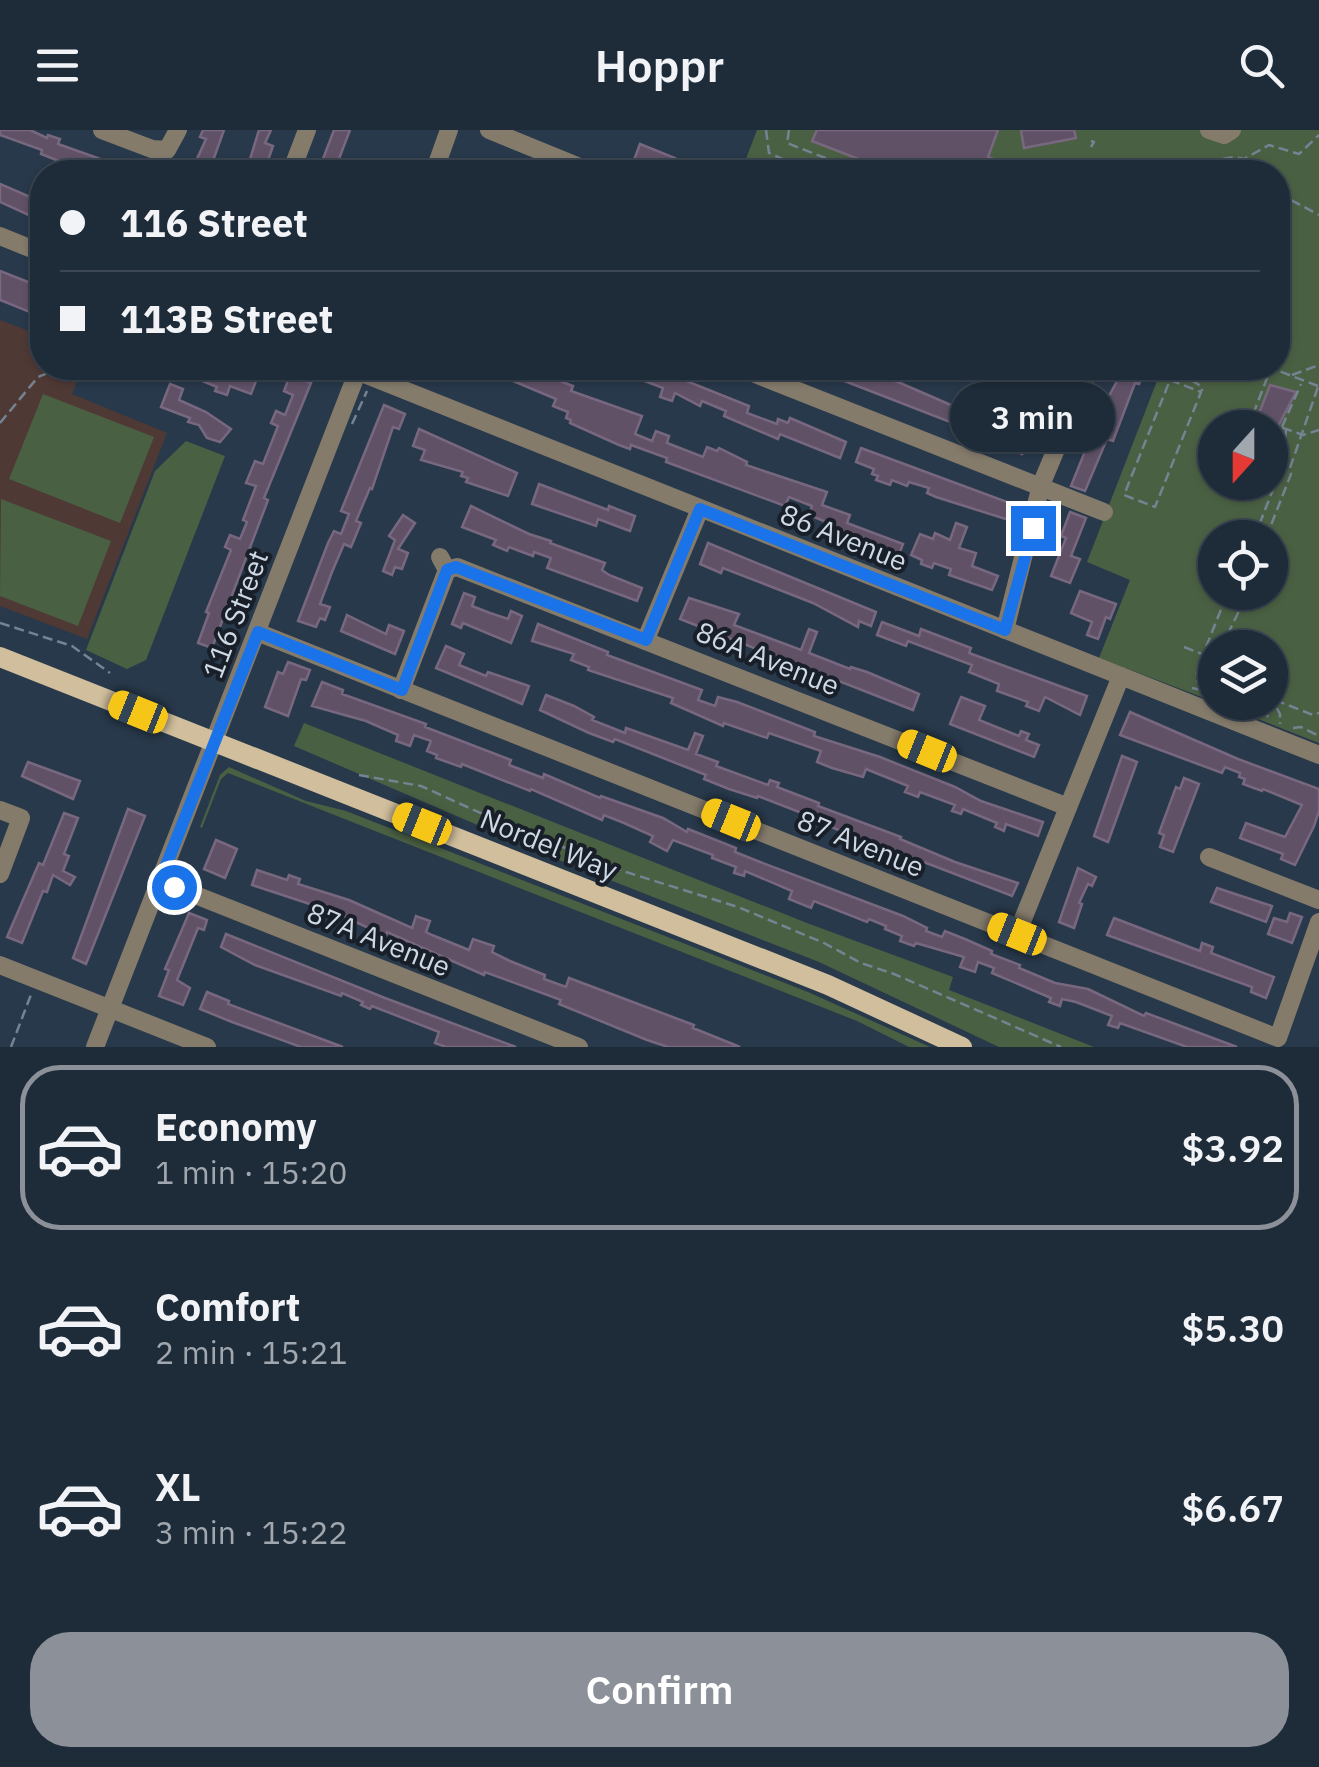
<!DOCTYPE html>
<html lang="en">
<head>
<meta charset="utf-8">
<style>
  body { margin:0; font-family:"IBM Plex Sans",sans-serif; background:#2b3743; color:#f1f3f6; height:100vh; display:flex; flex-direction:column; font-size:38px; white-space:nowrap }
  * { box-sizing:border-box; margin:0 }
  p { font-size:32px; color:#a1a7ae }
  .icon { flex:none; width:55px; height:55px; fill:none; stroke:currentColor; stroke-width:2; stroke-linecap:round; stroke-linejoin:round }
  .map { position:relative; height:917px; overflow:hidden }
  .drawer { display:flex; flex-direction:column; background:#1e2b38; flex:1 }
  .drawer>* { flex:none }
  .top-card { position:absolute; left:30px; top:30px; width:1260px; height:220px; border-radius:40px; box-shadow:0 2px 8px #0004,0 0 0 2px #3c4753; display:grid; align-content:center; height:220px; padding:0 30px; background:#1e2b38 }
  .needle { width:65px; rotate:201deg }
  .controls { position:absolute; left:1198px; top:280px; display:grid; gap:20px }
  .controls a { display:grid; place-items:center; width:90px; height:90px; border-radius:50%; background:#1e2b38; box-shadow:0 2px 8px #0004,0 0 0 2px #3c4753; font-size:50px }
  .end { position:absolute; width:45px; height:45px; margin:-22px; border:12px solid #1a73e8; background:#fff; box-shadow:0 0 0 5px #fff }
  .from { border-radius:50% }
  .bubble { position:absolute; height:70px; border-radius:35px; background:#1e2b38; box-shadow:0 2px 8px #0004,0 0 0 2px #3c4753; font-size:32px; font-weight:600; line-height:70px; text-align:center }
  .car { position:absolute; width:30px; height:60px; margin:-30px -15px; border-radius:12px; box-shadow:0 0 8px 2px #0007; background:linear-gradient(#f5c518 24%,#345 0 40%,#f5c518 0 76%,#345 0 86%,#f5c518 0) }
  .top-card b { display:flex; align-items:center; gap:35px; height:95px; font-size:38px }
  .top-card b+b { border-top:2px solid #3c4753 }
  .top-card i { width:25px; height:25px; background:#f1f3f6 }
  ul { padding:18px 0 0; list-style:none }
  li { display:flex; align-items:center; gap:30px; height:165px; margin:0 20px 15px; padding:0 10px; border:5px solid transparent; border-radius:40px }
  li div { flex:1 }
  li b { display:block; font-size:38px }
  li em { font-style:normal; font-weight:600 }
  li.selected { border-color:#8c9099 }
  li>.icon { width:90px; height:90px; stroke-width:1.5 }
  .button { display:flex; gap:20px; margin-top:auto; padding:20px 30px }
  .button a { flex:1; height:115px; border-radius:40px; background:#8c9099; color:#fff; font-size:40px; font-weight:600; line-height:115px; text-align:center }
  header { display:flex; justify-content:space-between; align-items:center; height:130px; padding:0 30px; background:#1e2b38; font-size:45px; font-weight:600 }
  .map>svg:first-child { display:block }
</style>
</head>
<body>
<header><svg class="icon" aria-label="menu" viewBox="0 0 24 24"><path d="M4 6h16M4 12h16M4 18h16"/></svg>Hoppr<svg class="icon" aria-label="search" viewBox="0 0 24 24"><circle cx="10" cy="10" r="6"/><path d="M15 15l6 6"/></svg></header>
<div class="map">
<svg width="1319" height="917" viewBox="0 0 1319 917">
  <rect width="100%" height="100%" fill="#28394b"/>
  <path fill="#4e3935" d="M0,190l42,16v32h40l-10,26 95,39 -80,206 -87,-33z"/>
  <g fill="#4a6043" fill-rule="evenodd">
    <path d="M757,0h562v613l-104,-41h55v-54h-55v54l-116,-44 31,-78 -43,-18 75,-194h116v-196h-498l-34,-13zM1215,298h55v54h-55zM1215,408h55v54h-55z"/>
    <path d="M43,264l111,43 -34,86 -111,-44z"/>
    <path d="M186,311l39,15 -79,204 -19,9 -41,-19 69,-179z"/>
    <path d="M1,369l110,42 -33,85 -78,-30z"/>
    <path d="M304,593l503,200 146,54 -4,13 145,57h-95l-180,-85 -260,-102 -265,-114z"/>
    <path d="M229,637l77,34 40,10 462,181 122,55h-21l-52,-26 -629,-248 -7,6 -19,49 -2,-1 20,-52z"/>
  </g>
  <g fill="#605167" stroke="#78687f" stroke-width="2.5">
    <path d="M0,0h30l17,8 1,-3 12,4 -2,5 79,28h-65l2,-5 -33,-13 1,-4 -42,-15z"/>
    <path d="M203,0h21l-15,42h-18l15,-33 -6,-2z"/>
    <path d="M259,0h12l-6,13 8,3 -9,26h-18z"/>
    <path d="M334,0h16l-16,42h-16z"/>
    <path d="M817,0h181l-10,27 10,4 -4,8 -20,-7 -4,10h-40l-19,-7 -3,7h-16l-80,-31z"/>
    <path d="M1021,0h53l2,8 -52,10z"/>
    <path d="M640,14l35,14 22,14h-30l-11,-7 -1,4 -21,-9z"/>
    <path d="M0,54l42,18v19l-42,-19z"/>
    <path d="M0,141l33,13 1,-5 8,3v35l-42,-17z"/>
    <path d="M205,238h56l-10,26 -21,-8 -3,9 -12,-4 2,-4 -17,-7z"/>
    <path d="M501,238h38l5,1 -2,5 31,12 -2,5 71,25 -7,18 17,7 4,-10 13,5 -2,7 36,14 4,-10 10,4 2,-3 28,14 -1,3 81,27 -5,13 28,10 -3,8 56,21 -5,13 -75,-31 1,-5 -15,-6 3,-9 -23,-9 -4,9 -119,-44 1,-4 -36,-13 -1,4 -11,-4 -49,-22 1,-3 -5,-2 2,-6 -15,-6 3,-7 -57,-24z"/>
    <path d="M611,238h43l95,38 -2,7 30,11 1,-5 10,4 2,-5 56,24 -6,16 -60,-24 -2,5 -54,-23 2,-5 -24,-10 -2,5 -25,-13 -3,8 -12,-4 3,-9z"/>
    <path d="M811,238h41l46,14 69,30 2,-5 25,10 -8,19z"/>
    <path d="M1124,238h21l-6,16 -4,-1 -22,58 -6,-2 -22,52 -14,-5 31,-77z"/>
    <path d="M1037,242l14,5 -29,77 -14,-6 23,-54v-7l-4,-1 3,-8 4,1z"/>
    <path d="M290,245l21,8 -47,115 4,2 -56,148 -14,-5 11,-30 -3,-1 25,-62 -6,-3 5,-12 10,4 7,-17 -4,-2 13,-34 -10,-3 9,-22 8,3 15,-38 -7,-3 5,-12 9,4 8,-20 -9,-4z"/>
    <path d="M170,254l13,5 -4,11 27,12 25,17 -11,13 -13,-4 -8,-13 -11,-3 2,-4 -29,-11z"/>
    <path d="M1270,255l26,7 -19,36 -19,-12z"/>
    <path d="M384,275l21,9 -6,15 -6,-2 -21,62 -2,-1 -14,33 5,2 -10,24 -7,-3 -12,28 -12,32 10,3 -5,13 -5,-2 -4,9 -18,-6 30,-78 6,-12 7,3 8,-20 -8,-3z"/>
    <path d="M419,299l98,44 -9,23 -42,-14 2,-4 -7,-2 2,-4 -42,-12 4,-10 -12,-4z"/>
    <path d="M861,318l157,58 -6,15 -76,-24 -9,-4 2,-5 -20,-6 -2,4 -15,-6 -2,5 -14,-5 2,-4 -6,-2 2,-5 -18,-7z"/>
    <path d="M539,354l69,26 1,-4 26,10 -5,15 -32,-12 -2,7 -64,-22z"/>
    <path d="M471,376l58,28 22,7 -1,2 55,20 -3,7 7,5 33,13 -5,13 -90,-33 4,-10 -17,-6 -1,4 -24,-9 -2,4 -14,-6 3,-5 -34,-13z"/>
    <path d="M1070,382l16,6 -15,38 9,3 -10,24 -19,-7 15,-38 -5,-2z"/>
    <path d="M403,385l12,8 -17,26 10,4 -6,16 -7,-2 -3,8 -9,-4 12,-31 -6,-4z"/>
    <path d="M956,393l11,4 -8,21 17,5 -4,13 26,10 -6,14 -43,-15 2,-6 -17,-6 -2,5 -11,-4 1,-4 -11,-5 9,-21 13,5 2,-6 15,7z"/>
    <path d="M708,413l168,69 -5,14 -12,-5 -1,6 -45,-24 -90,-35 -2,5 -21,-9z"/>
    <path d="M1080,461l36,13 -6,15 -4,-2 -8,22 -11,-4 5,-13 -21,-9z"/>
    <path d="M464,463l11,4 -3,9 18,7 18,6 3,-8 11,5 -11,27 -48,-20 -2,5 -9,-4z"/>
    <path d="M689,468l50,16 -5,11 67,25 8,-21 8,3 -8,21 41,16 1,-2 16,5 52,22 -6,16 -233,-91z"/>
    <path d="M347,485l39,19 3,-9 15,6 -9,23 -54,-23z"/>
    <path d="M882,492l37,14 2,-7 50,19 -2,5 118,43 -7,19 -35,-18 -6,14 -13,-5 2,-4 -31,-11 2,-7 -30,-12 3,-7 -64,-24 -2,5 -29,-11z"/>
    <path d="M538,494l70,28 -1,3 95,35 -4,10 17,6 3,-9 19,5 78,30 -1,4 66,21 75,30 26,14 62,21 -5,14 -32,-12 -2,7 -9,-4 2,-4 -34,-14 -2,5 -9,-3 3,-6 -35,-13 -2,5 -13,-5 3,-6 -42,-17 -3,8 -31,-9 -15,-6 4,-11 -52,-18 -2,5 -43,-15 -1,3 -52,-23 2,-5 -85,-28 1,-3 -18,-7 3,-6 -42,-13z"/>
    <path d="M446,516l18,8 -5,11 27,11 2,-4 41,14 -7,18 -86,-36z"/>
    <path d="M288,532l22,8 -4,10 -5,-1 -13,37 -23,-9 13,-35 5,2z"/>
    <path d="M322,552l21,8 -1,4 84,30 -1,3 86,33 -2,5 34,13 1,-4 56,24 1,-2 62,22 24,14 1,-3 48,19 -1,4 25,10 143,54 24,12 -1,3 16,6 3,-6 20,8 27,12 -1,3 29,11 -1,3 36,15 33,6 56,27 2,-3 91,34h-50l-67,-24 -2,5 -10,-3 4,-9 -36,-14 -14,-3 -2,7 -11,-4 2,-4 -59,-25 2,-5 -16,-6 -3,10 -15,-5 4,-10 -48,-14 -2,3 -14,-5 2,-5 -17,-7 1,-3 -17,-7 -2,3 -53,-21 -3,7 -22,-9 3,-8 -47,-20 -1,5 -10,-3 2,-6 -24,-9 1,-3 -40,-15 -6,11 -17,-9 3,-6 -29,-13 -20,-8 -2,5 -71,-31 -1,2 -68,-27 -1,3 -25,-9 1,-3 -10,-4 4,-10 -17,-6 -4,11 -14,-5 2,-6 -32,-14 -54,-15z"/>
    <path d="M546,565l28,11 20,11 -2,3 33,13 1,-5 62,22 7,-17 8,3 -7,18 22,8 -2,4 52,19 2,-5 9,3 -2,4 42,16 -1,3 83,31 -1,2 55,23 63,21 -6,13 -91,-35 -39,-11 1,-3 -65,-25 2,-2 -62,-24 -1,2 -28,-9 -25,-10 2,-4 -91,-36 -2,3 -24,-9 -49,-23z"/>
    <path d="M961,567l24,9 -6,14 40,16 2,-5 8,3 -3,6 13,5 -5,12 -84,-33z"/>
    <path d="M1130,582l108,47 81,30v22l-5,15 -19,39 -14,-6 2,-5 -43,-16 6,-15 39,14 17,-32 -39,-16 -1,2 -19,-7 2,-5 -6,-2 1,-4 -15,-6 -3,6 -102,-38z"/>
    <path d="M1122,626l15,6 -29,80 -14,-6z"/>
    <path d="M28,632l52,19 -7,18 -51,-23z"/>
    <path d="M1184,648l15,6 -26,68 -13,-5 4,-12 -5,-2 17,-46 4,2z"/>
    <path d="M128,679l17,7 -59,148 -13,-6z"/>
    <path d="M64,683l14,5 -14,36 5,2 -6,15 12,6 -5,8 -17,-10 -6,17 -4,-1 -21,52 -15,-6 32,-74 4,2z"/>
    <path d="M216,710l21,9 -12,29 -21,-9z"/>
    <path d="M1078,738l18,9 -4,9 -4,-2 -9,19 3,1 -8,24 -15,-6z"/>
    <path d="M257,740l30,10 2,-5 11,4 -2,5 51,16 63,28 4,-12 14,5 -4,11 6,3 37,15 4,-11 21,7 -2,6 18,9 35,14 -1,4 22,8 3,-9 125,47 -1,3 47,19h-72l-21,-7 -88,-36 2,-4 -76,-28 -1,3 -97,-43 -1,4 -52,-24 -82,-27z"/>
    <path d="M1217,758l55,18 -6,16 -55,-20z"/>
    <path d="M189,783l18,7 -3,10 -6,-2 -21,52 13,8 -7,17 -24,-9 10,-26 -4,-1z"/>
    <path d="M1290,783l12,4 -10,26 -24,-9 6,-16 13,4z"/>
    <path d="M1114,788l86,33 2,-8 11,4 -2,6 63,24 -8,21 -15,-6 1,-5 -145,-52z"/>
    <path d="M226,804l159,64 131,49h-70l-11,-4 4,-11 -67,-26 -2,3 -9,-4 2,-3 -21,-9 -1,3 -86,-31 -34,-18z"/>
    <path d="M207,862l22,9 -1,3 115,43h-42l-69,-25 -32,-13z"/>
  </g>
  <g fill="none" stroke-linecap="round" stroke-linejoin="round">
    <g stroke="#758392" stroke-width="2.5" stroke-dasharray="10 5" stroke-linecap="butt">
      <path d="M766,0l3,23 43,19"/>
      <path d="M789,0l-2,13 74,29"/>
      <path d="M1091,11l3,1 -3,5"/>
      <path d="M1245,31l8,11"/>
      <path d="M1196,42c15,-9 30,-18 48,-13l25,-14 30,9 20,-19"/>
      <path d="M1219,42l4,-12"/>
      <path d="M1278,63l41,22"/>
      <path d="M1191,238l-4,9 15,10v4"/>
      <path d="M1292,245l27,-10"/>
      <path d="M1170,250l31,12 -46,115 -31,-12z"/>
      <path d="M1318,256l-47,-18 -19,49 51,18 16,-5"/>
      <path d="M0,293l38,-46 22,-9"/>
      <path d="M352,294l15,-33"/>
      <path d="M1282,297l19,-43"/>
      <path d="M1259,407l2,-5 7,3"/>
      <path d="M1254,408l29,-74 3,-34"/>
      <path d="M1266,408l25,-64 -1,-6 29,-84"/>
      <path d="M0,493l72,23 38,27"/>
      <path d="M1184,517l31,12"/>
      <path d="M1221,518l18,-37 3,-19"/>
      <path d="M1215,534v3"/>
      <path d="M1192,558l23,5"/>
      <path d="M1201,559l-5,-10 2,-12 30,-75"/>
      <path d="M1270,565l10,19v10"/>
      <path d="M1275,570l38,15 6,-2"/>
      <path d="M1232,572l27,7 13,11"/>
      <path d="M1293,598l8,-1 18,9"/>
      <path d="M359,645l62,11 86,39 119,47 112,35 86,36 37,20 33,11 167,73"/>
      <path d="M11,917l21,-55"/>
    </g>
    <g stroke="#847b6b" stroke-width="18">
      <path d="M102,0l50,19 15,1 11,-20"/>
      <path d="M489,0l103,42"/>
      <path d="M1209,0l15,5 8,-5"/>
      <path d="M291,42l16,-42"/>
      <path d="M434,42l15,-42"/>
      <path d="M0,106l42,17"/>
      <path d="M349,238l970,387"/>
      <path d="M740,238l364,144"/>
      <path d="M447,440l10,-3 611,240"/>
      <path d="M1005,500l36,-145 49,-117"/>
      <path d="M257,502l1021,406 41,-116"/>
      <path d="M646,509l54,-130"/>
      <path d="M401,560l46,-120 -7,-13"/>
      <path d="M0,680l21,8 -21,56"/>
      <path d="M1209,727l110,43"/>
      <path d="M160,751l419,166"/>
      <path d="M1017,804l104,-258"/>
      <path d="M0,835l207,82"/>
      <path d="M95,917l264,-679"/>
    </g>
    <path stroke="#d0be9c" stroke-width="20" d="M0,527l828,328 134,62"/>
  </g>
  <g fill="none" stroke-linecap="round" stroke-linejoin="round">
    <path stroke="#1a73e8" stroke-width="12" d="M174,757l-14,-6 98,-249 144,58 45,-120 9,-3 190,73 54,-131 305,121 28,-102"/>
  </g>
  <g text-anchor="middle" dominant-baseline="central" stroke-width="8" stroke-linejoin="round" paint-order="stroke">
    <g font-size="28" fill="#ced9e5" stroke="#181f28">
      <text transform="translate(844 407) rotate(22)">86 Avenue</text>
      <text transform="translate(235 484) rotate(-69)">116 Street</text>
      <text transform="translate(768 528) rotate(22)">86A Avenue</text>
      <text transform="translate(861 713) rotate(22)">87 Avenue</text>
      <text transform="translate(549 714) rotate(22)">Nordel Way</text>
      <text transform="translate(379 809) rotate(22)">87A Avenue</text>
    </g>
  </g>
</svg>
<div class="controls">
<a><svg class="needle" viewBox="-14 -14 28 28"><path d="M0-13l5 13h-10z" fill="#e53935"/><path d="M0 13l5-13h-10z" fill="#a1a7ae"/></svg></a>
<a><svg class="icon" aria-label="locate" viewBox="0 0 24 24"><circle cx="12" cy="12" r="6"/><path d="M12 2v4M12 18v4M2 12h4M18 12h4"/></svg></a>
<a><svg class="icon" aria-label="layers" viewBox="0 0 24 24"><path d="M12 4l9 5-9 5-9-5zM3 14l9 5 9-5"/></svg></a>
</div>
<i class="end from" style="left:174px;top:757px"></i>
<i class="end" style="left:1033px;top:398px"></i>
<div class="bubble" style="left:950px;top:252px;width:165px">3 min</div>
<i class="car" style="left:138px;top:582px;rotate:292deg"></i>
<i class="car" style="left:927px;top:621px;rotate:292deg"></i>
<i class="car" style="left:731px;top:690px;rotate:292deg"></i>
<i class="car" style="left:422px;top:694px;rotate:292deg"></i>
<i class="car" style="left:1017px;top:804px;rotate:292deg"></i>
<div class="top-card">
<b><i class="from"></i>116 Street</b>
<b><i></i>113B Street</b>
</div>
</div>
<section class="drawer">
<ul>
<li class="selected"><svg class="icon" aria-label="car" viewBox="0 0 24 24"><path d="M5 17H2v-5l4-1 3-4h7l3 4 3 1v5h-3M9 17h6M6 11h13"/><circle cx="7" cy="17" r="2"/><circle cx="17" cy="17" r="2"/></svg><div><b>Economy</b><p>1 min · 15:20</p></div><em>$3.92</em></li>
<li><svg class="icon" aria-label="car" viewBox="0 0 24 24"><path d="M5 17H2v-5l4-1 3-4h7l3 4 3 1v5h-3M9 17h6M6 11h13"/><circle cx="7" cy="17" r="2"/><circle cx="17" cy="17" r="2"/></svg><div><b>Comfort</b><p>2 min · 15:21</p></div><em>$5.30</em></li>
<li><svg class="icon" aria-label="car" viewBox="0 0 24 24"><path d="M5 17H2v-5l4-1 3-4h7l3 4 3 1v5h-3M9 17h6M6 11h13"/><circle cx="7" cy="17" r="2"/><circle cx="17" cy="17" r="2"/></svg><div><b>XL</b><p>3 min · 15:22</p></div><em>$6.67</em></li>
</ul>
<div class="button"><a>Confirm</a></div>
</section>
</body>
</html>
